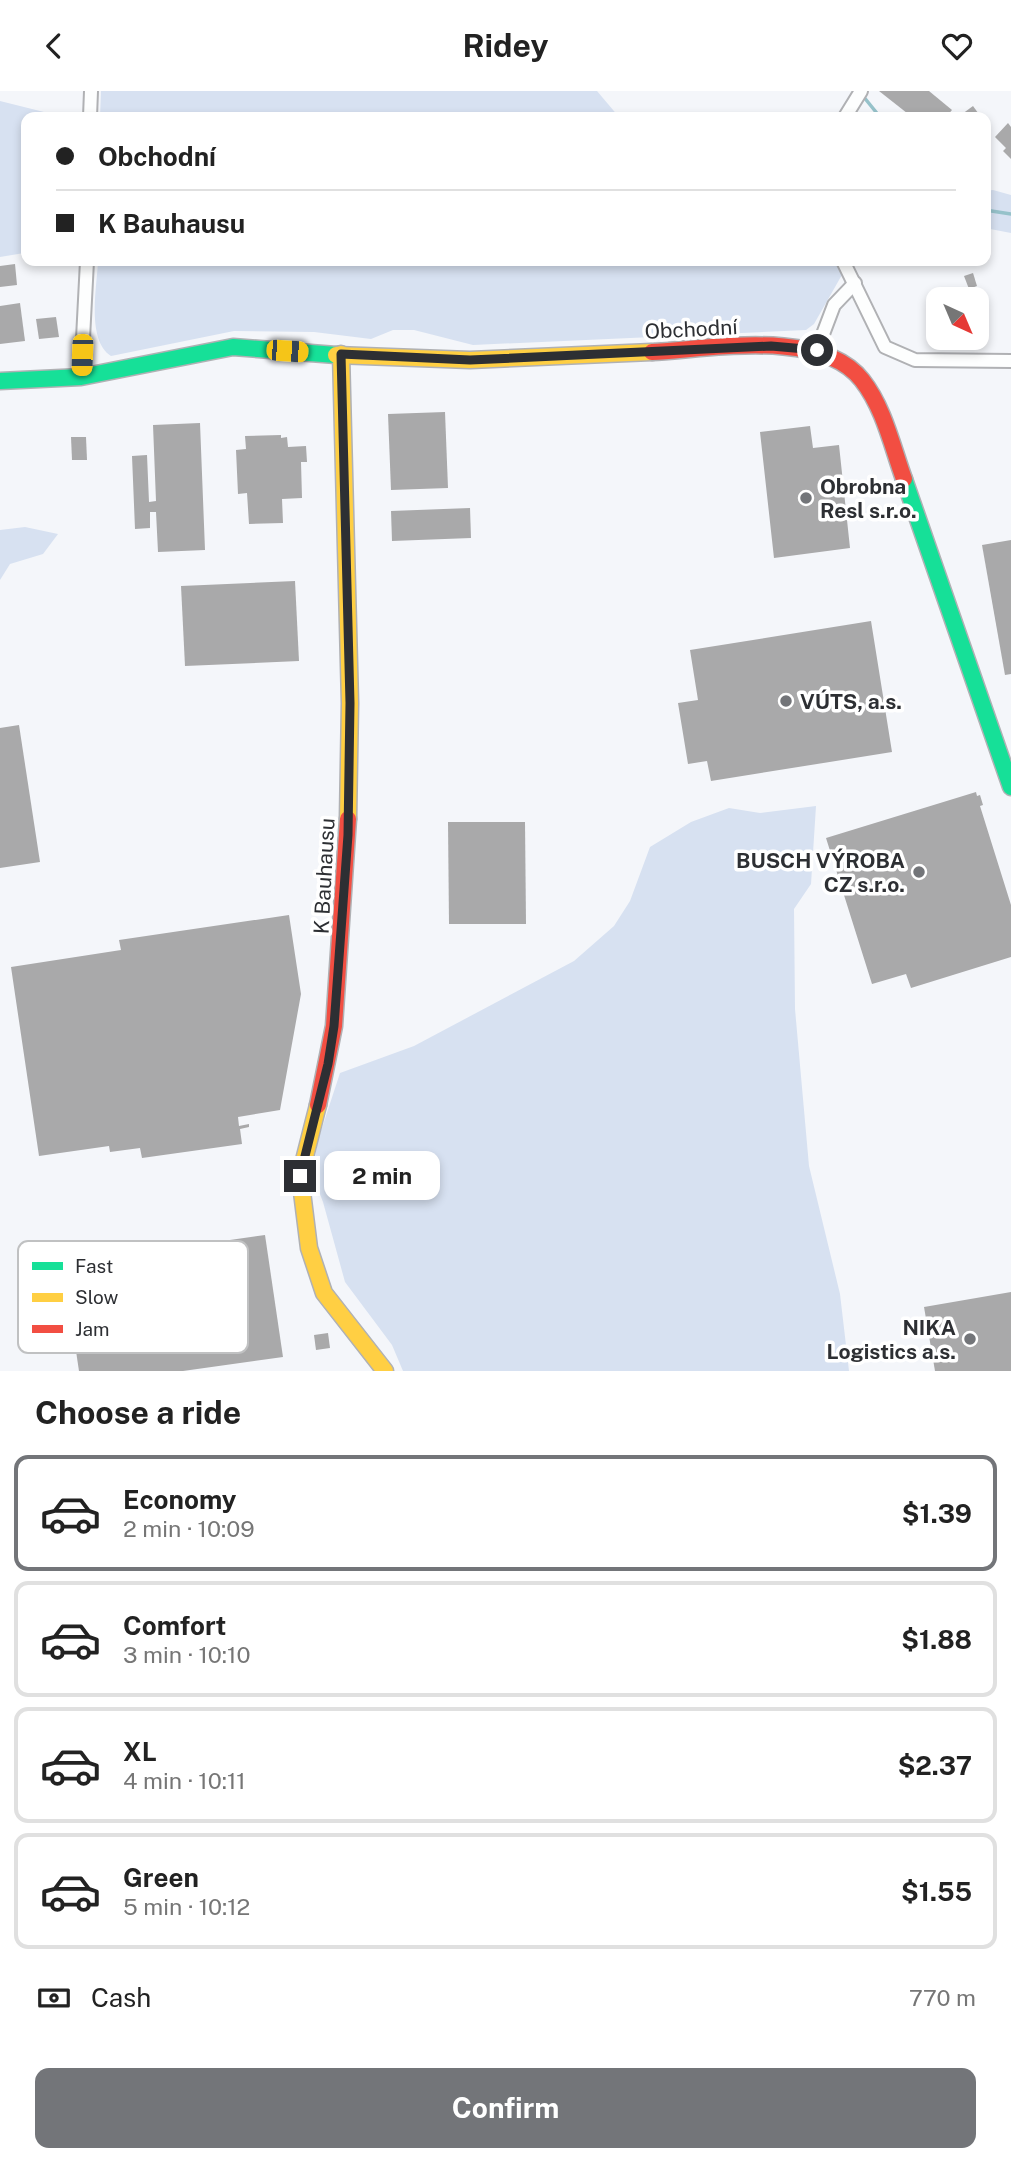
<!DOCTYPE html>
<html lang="en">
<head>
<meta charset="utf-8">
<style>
  body { margin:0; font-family:"Public Sans",sans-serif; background:#f6f6f6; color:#222; height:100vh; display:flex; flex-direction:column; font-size:26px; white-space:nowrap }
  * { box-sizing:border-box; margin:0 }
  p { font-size:23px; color:#767676 }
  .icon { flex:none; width:38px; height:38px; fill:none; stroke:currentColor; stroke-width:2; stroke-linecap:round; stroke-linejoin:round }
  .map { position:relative; height:1280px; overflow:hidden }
  .details { display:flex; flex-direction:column; background:#fff; flex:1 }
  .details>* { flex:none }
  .top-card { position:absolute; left:21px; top:21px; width:970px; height:154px; border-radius:14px; box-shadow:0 4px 10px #0003; display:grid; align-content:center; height:154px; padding:0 35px; background:#fff }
  .needle { width:46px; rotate:136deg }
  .controls { position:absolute; left:926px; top:196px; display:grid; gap:14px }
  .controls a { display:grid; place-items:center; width:63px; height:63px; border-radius:14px; background:#fff; box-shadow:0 4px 10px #0003; font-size:35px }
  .end { position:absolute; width:32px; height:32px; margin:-16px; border:9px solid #2d2f33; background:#fff; box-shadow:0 0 0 4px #fff }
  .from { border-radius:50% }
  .bubble { position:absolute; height:49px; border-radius:14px; background:#fff; box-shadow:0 4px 10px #0003; font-size:23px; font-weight:700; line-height:49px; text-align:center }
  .car { position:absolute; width:21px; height:42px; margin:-21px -10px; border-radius:9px; box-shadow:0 0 5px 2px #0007; background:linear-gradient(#f5c518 24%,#345 0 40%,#f5c518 0 76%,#345 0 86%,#f5c518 0) }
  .top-card b { display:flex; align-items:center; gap:24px; height:66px; font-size:26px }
  .top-card b+b { border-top:2px solid #e0e0e0 }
  .top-card i { width:18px; height:18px; background:#222 }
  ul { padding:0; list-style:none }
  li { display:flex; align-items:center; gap:21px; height:116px; margin:0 14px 10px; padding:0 21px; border:4px solid #e0e0e0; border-radius:14px }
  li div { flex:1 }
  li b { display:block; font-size:26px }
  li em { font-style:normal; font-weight:700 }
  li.selected { border-color:#737579 }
  li>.icon { width:63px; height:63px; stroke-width:1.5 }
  h2 { padding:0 35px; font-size:32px; line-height:84px }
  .pay { display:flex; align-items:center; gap:18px; height:77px; padding:0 35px; font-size:26px }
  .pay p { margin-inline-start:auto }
  .action { display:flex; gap:14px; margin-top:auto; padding:14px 35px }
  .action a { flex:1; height:80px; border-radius:14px; background:#737579; color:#fff; font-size:28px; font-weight:700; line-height:80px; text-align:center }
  header { display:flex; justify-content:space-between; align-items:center; height:91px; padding:0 35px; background:#fff; font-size:32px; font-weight:700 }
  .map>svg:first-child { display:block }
</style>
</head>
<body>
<header><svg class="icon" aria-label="back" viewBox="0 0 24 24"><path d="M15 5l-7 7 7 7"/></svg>Ridey<svg class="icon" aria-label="heart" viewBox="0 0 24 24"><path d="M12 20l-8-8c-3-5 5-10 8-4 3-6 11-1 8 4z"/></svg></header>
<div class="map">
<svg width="1011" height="1280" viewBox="0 0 1011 1280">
  <rect width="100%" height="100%" fill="#f4f6fa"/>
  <g fill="#d7e1f1">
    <path d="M101,0h496l22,26h-519z"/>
    <path d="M0,10l48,12 -1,4h-21v116l-5,1 3,19 -24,4z"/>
    <path d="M993,99l18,5v38l-26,-5v-37z"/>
    <path d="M98,170h741l4,12 -29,51 -8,6 -333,15 -59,-15h-21l-22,9 -57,-7 -80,-1 -123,25c-25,-16 -14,-69 -13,-95z"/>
    <path d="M25,436l33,7 -15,20 -33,10 -10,16v-50z"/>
    <path d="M816,715l-5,78 -17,25 1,100 14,157 31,128 9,77h-446l-11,-26 -47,-63 -22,-80 -11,-29 6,-33 22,-67 74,-27 160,-85 40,-35 16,-25 20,-54 41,-25 38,-14 31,5z"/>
  </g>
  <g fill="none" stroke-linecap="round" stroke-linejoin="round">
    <g stroke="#96c2ca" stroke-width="3.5">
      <path d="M863,5l17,21"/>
      <path d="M985,119l26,4"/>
    </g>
  </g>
  <g fill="#a9a9aa">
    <path d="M879,0h50l23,19 -6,7h-34z"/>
    <path d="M973,15l8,11h-23z"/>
    <path d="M1008,32l3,4v32l-8,-8 3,-3 -11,-11z"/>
    <path d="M15,173l2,21 -17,2v-21z"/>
    <path d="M973,182l4,13 -8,3 -5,-13z"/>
    <path d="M20,212l5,38 -25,3v-38z"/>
    <path d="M56,226l3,20 -20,2 -3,-20z"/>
    <path d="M445,321l3,76 -57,2 -3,-76z"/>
    <path d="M200,332l5,127 -47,2 -2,-40h-6v16l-15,1 -3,-73 15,-1 2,47 7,-1 -3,-76z"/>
    <path d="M810,335l3,22 26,-3 11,103 -76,10 -14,-126z"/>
    <path d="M281,344v3l6,-1 1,10 18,-1 1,16h-6l1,36 -20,1 1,24 -34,1 -2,-31 -9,1 -2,-44 10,-1 -1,-13z"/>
    <path d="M71,346h15l1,23h-15z"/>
    <path d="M470,417l1,30 -79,3 -1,-30z"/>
    <path d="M1011,449v134l-6,1 -23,-130z"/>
    <path d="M295,490l4,80 -114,5 -4,-80z"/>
    <path d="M871,530l21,131 -181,29 -4,-20 -19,3 -10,-61 20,-3 -8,-50z"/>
    <path d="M19,634l21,137 -40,6v-140z"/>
    <path d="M976,701l1,4 3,-1 3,10 -3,1 31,99v52l-100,31 -5,-14 -34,10 -46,-146z"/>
    <path d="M448,731h77l1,102h-77z"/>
    <path d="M289,824l12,79 -21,116 -42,7 1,9 10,-2v3l-9,2 2,15 -100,14 -2,-10 -30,4 -1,-6 -70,10 -28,-189 110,-17 -2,-10z"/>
    <path d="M265,1144l18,122 -100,14h-104l-16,-107z"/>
    <path d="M1011,1201v79h-76l-11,-64z"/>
    <path d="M328,1242l2,15 -14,2 -2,-15z"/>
  </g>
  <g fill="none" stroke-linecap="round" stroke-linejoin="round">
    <defs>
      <g id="street">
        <path d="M90,26l1,-26"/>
        <path d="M845,26l16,-26"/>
        <path d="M843,170l42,86 30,13 96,1"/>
        <path d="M817,259l17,-45 21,-22"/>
        <path d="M81,286l6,-116"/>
      </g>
      <g id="fast">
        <path d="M0,290l81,-4 152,-30 103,8"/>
        <path d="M904,388l107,308"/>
      </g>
      <g id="slow">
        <path d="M341,263l9,349 -2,116"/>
        <path d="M336,264l134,5 182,-8"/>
        <path d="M318,1014l-18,71 9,72 15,45 61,78"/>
      </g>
      <g id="jam">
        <path d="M652,261c58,-3 170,-24 210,28 22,28 30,66 42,99"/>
        <path d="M318,1014l16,-79 14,-207"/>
      </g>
    </defs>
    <use href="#street" stroke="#b0b1b4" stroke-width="16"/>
    <use href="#fast" stroke="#b0b1b4" stroke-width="19"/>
    <use href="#slow" stroke="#b0b1b4" stroke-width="19"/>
    <use href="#jam" stroke="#b0b1b4" stroke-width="19"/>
    <use href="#street" stroke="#fdfefe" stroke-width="12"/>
    <use href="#fast" stroke="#16e098" stroke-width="16"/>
    <use href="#slow" stroke="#ffcf43" stroke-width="16"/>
    <use href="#jam" stroke="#f24e42" stroke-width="16"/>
  </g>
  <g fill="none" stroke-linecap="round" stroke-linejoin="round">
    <path stroke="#2d2f33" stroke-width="9" d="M300,1085l28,-112 6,-38 14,-191 2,-132 -9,-349 129,6 301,-14 46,4"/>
  </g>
  <g fill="#737579" stroke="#fff" stroke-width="2.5">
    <circle cx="806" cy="407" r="7"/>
    <circle cx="786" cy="610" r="7"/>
    <circle cx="919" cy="781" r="7"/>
    <circle cx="970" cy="1248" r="7"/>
  </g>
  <g text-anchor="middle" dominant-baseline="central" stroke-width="7" stroke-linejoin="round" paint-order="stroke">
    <g font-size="21" fill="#2d2f33" stroke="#fff">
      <text transform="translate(691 238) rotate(-3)">Obchodní</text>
      <text transform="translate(324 785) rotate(-87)">K Bauhausu</text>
    </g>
    <g font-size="21" font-weight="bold" fill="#2d2f33" stroke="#fff" text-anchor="start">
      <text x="820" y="395">Obrobna<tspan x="820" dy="24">Resl s.r.o.</tspan></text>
      <text x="800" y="610">VÚTS, a.s.</text>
      <text x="905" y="769" text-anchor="end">BUSCH VÝROBA<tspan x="905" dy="24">CZ s.r.o.</tspan></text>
      <text x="956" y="1236" text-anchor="end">NIKA<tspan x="956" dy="24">Logistics a.s.</tspan></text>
    </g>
  </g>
  <rect x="18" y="1150" width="230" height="112" rx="10" fill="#fff" stroke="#c0c1c2" stroke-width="2"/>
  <rect x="32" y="1171" width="31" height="8" fill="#16e098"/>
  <rect x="32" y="1202" width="31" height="9" fill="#ffcf43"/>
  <rect x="32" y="1234" width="31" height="8" fill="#f24e42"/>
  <g font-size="19" fill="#2d2f33">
    <text x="75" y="1182">Fast</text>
    <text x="75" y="1213">Slow</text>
    <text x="75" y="1245">Jam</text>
  </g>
</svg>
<div class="controls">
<a><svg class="needle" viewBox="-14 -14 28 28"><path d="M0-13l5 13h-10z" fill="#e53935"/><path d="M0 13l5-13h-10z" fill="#767676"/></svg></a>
</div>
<i class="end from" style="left:817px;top:259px"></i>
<i class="end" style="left:300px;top:1085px"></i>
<div class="bubble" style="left:324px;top:1060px;width:116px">2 min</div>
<i class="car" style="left:287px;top:260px;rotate:94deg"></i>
<i class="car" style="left:82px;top:264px;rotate:182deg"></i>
<div class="top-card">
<b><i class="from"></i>Obchodní</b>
<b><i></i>K Bauhausu</b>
</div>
</div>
<section class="details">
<h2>Choose a ride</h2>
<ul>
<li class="selected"><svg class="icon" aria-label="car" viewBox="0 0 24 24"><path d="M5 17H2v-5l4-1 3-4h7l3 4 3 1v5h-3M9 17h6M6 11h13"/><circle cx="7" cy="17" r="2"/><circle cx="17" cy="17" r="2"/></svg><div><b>Economy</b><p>2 min · 10:09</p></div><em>$1.39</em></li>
<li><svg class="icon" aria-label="car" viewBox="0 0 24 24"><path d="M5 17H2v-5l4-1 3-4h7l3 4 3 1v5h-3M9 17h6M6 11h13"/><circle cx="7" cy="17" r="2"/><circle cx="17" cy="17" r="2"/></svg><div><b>Comfort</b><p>3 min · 10:10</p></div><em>$1.88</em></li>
<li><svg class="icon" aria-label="car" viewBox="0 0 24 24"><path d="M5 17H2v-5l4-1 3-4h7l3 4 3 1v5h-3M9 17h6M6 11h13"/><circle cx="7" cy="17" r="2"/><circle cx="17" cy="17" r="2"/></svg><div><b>XL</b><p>4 min · 10:11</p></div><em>$2.37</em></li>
<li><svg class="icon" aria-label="car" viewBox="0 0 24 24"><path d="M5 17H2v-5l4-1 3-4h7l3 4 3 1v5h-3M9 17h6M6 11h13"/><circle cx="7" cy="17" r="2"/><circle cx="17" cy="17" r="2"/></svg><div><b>Green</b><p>5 min · 10:12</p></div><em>$1.55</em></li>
</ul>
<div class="pay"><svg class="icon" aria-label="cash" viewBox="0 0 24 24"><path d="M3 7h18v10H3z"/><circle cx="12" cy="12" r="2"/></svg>Cash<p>770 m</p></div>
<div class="action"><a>Confirm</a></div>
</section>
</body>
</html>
